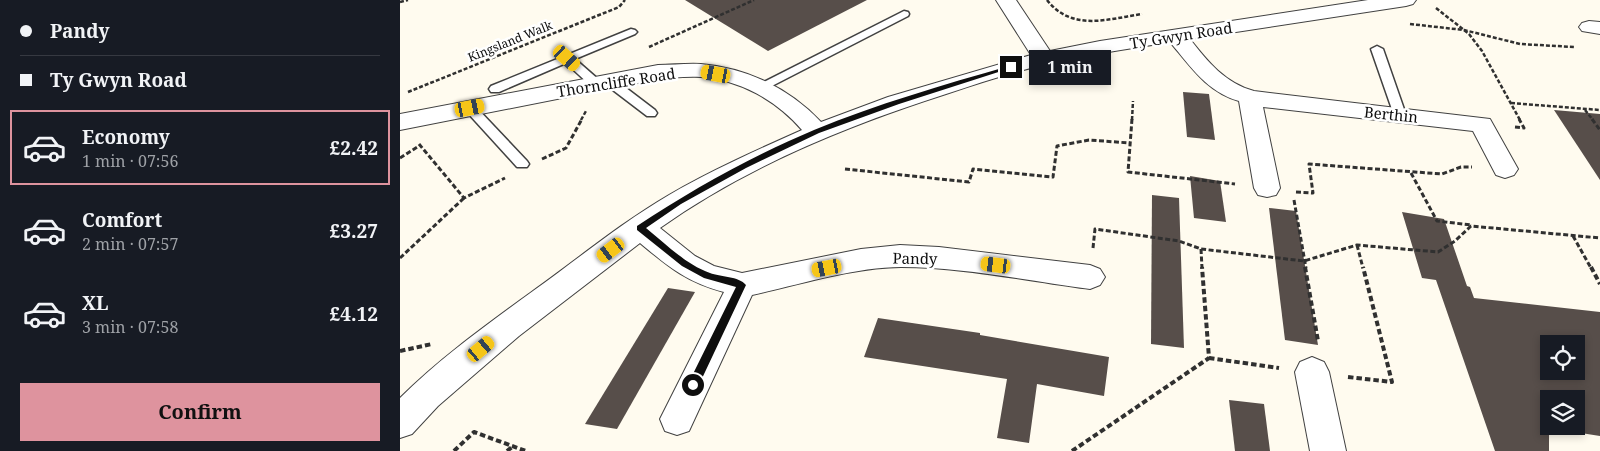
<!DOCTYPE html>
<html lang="en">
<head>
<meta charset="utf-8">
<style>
  body { margin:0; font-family:"Noto Serif",serif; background:#242831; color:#f1f3f6; height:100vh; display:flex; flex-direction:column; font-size:19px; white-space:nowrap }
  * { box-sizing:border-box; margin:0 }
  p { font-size:16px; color:#9ea1a6 }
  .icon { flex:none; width:28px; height:28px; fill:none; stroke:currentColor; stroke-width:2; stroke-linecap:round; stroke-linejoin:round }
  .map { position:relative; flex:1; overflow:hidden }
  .sheet { display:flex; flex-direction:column; background:#171b24; width:400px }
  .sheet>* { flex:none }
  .banner { display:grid; align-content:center; height:110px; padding:0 20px; background:#171b24 }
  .fabs { position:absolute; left:1140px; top:335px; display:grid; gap:10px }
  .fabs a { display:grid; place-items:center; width:45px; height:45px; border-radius:0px; background:#171b24; box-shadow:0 2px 8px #0003; font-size:25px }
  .end { position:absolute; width:22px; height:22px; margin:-11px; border:6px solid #0e0e0e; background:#fff; box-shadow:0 0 0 2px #fff }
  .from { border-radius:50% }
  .bubble { position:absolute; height:35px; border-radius:0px; background:#171b24; box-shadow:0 2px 8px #0003; font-size:16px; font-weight:700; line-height:35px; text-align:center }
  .car { position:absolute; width:15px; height:30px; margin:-15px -8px; border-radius:6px; box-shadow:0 0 4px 1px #0007; background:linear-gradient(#f5c518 24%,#345 0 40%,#f5c518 0 76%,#345 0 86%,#f5c518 0) }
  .banner b { display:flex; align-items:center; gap:18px; height:48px; font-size:19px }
  .banner b+b { border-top:1px solid #363941 }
  .banner i { width:12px; height:12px; background:#f1f3f6 }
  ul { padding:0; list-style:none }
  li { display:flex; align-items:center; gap:15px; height:75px; margin:0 10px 8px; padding:0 10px; border:2px solid transparent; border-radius:0px }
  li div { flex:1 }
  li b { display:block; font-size:19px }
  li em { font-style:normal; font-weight:700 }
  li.selected { border-color:#de939e }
  li>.icon { width:45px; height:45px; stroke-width:1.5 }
  .action { display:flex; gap:10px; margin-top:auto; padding:10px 20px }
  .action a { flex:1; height:58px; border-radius:0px; background:#de939e; color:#111; font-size:20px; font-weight:700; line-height:58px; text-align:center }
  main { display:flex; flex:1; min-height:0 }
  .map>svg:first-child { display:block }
</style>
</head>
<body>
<main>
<section class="sheet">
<div class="banner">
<b><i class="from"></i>Pandy</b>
<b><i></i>Ty Gwyn Road</b>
</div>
<ul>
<li class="selected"><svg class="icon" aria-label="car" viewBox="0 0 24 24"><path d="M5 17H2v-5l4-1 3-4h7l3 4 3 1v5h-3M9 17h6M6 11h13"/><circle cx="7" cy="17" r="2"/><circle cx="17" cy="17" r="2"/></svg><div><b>Economy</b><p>1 min · 07:56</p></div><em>£2.42</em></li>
<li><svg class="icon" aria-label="car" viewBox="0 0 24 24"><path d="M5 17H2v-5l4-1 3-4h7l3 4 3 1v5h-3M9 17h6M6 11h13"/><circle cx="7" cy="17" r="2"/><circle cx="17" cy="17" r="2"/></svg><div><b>Comfort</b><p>2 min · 07:57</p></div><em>£3.27</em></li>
<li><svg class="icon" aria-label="car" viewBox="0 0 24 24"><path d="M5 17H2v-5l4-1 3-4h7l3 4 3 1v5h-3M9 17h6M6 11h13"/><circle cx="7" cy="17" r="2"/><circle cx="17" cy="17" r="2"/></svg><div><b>XL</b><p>3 min · 07:58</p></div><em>£4.12</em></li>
</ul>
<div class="action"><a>Confirm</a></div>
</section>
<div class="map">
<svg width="1200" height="451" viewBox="0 0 1200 451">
  <rect width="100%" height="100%" fill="#fffbef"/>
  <g fill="#574e4a" fill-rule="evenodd">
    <path d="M285,0h182l-99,51z"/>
    <path d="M783,92l26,2 6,46 -28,-3z"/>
    <path d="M1154,110l46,4v66z"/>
    <path d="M790,176l30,5 6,41 -32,-4z"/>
    <path d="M752,195l27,3 5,150 -33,-4z"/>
    <path d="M869,208l27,3 22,134 -33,-5z"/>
    <path d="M1002,212l42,7 23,67 3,1 4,11 126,14v124l-51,-8v23h-54l-59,-171 -14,-2zM1149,344h27v27h-27zM1149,399h27v27h-27z"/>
    <path d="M268,288l27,4 -78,137 -32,-5z"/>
    <path d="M478,318l102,15v2l129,22 -5,39 -67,-12 -8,59 -32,-5 10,-59 -143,-22z"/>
    <path d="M829,400l35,4 6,47h-35z"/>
  </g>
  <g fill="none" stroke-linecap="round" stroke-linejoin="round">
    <defs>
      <g id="service">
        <path d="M504,11l4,1 1,2 -1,2 -142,73h-8l-2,-3z"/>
        <path d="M231,29l4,1 2,2 -2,2 -60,25 24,21 2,3 -2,3h-8l-25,-23 -67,29h-8l-2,-3 2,-3z"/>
        <path d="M977,46l6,3 23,66 -1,3h-10l-1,-3 -23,-66z"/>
        <path d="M209,77l4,1 42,32 2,3 -2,3h-8l-42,-32 -2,-3 2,-3z"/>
        <path d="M70,104l4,1 53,56 2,3 -2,3h-10l-51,-56 -2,-3z"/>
      </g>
      <g id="minor">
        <path d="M596,0h20l34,51 50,-10 268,-41h48l-3,4 -7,2 -216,33c18,23 35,44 64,52l236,28 28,50 -4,6 -9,3 -9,-3 -23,-44 -210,-24 17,81 -4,7 -9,2 -9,-2 -4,-7 -15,-87c-32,-9 -48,-34 -69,-59 -41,7 -82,12 -123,22 -34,8 -68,19 -101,30 -100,32 -200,73 -286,134l35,28 19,10 28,7 119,-24 39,-4 39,2 151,18 10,4 5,8 -5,8 -10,4c-62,-8 -127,-22 -189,-22 -46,0 -103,18 -149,28l-63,136 -12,4 -12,-4 -5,-12 64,-127c-38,-10 -55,-25 -84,-49l-121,93 -81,70 -26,28 -12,4v-40c40,-40 88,-74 133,-107 45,-32 88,-68 136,-96 43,-25 88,-45 133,-65 -26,-30 -62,-50 -101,-53 -14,-1 -29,1 -43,2l-258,51v-16l258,-49c14,0 29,-2 43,-1 46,4 88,24 120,58l67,-25 143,-42z"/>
        <path d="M1189,21l11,1v12l-18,-3 -3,-4 3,-4z"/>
        <path d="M912,357l12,5 5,10 17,79h-36l-15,-79 5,-10z"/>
      </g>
    </defs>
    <use href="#service" stroke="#414141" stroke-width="3"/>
    <use href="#minor" stroke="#414141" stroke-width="2"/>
    <g stroke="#303030" stroke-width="2.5" stroke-dasharray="4 2" stroke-linecap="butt">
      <path d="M647,0c25,32 61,19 95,14"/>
      <path d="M0,2l8,-2"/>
      <path d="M1036,8l33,26 13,17 38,69"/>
      <path d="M1010,24l54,6 56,14 54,3"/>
      <path d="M249,47l105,-47"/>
      <path d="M8,92l211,-85 6,-7"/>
      <path d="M1111,103l89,7"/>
      <path d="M1185,110l8,10"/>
      <path d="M181,120l5,-9"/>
      <path d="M732,120l1,-19"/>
    </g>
    <g stroke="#303030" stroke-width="3" stroke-dasharray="5 2.5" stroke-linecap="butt">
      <path d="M732,119l-4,53 107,12"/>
      <path d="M1192,119l8,11"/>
      <path d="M1115,127l9,1 -5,-9"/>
      <path d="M19,144l45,54 41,-20"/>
      <path d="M0,158l19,-12"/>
      <path d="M142,159l24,-11 16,-29"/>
      <path d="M445,169l124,13 4,-13 80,8 4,-31 32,-6 41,3"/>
      <path d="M1011,173l26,48 34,4"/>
      <path d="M896,192l17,1 -4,-29 133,10 19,-7h11"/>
      <path d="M894,200l12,68"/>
      <path d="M1173,236l18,32"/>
      <path d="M957,245l6,23"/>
      <path d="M693,248l2,-19 84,12 22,8 103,12 53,-16 81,7 17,-11 16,-15 129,12"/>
      <path d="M801,249l1,19"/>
      <path d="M0,258l64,-60"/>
    </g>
    <g stroke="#303030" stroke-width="4" stroke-dasharray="5.5 3" stroke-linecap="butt">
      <path d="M905,267l13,74"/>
      <path d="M1191,267l9,17"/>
      <path d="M0,351l32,-7"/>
      <path d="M809,358l70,10"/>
      <path d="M948,377l44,5 -29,-115"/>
      <path d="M54,451l20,-19 52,19"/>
      <path d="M107,451l5,-4"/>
      <path d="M672,451l137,-93 -7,-91"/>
    </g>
    <use href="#service" fill="#fff" fill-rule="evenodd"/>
    <use href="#minor" fill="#fff" fill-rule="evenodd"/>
  </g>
  <path fill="#0e0e0e" d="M609,66l5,1 -115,37 -80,29 -73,35 -65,36 -35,24c20,16 39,36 64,45 10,4 29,3 36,12l-49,104h-8v-7l47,-95 -32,-9 -22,-12 -45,-36v-4c56,-37 115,-70 177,-96 63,-26 129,-45 195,-64z"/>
  <g text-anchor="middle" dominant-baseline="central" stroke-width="5" stroke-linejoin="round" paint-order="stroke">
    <g font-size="12" fill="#0e0e0e" stroke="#fff">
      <text transform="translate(110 41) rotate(-22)">Kingsland Walk</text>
    </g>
    <g font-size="15" fill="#0e0e0e" stroke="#fff">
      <text transform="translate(781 35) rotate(-9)">Ty Gwyn Road</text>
      <text transform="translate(216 82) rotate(-9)">Thorncliffe Road</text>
      <text transform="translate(991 114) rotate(6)">Berthin</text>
      <text transform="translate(515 258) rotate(1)">Pandy</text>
    </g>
  </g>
</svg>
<div class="fabs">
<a><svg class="icon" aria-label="locate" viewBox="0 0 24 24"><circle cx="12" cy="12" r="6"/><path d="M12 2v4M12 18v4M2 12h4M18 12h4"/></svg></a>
<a><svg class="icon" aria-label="layers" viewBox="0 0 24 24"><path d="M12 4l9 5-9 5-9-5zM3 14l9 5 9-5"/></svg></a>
</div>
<i class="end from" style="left:293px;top:385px"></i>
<i class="end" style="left:611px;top:67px"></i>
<div class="bubble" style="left:629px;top:50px;width:82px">1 min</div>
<i class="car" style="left:167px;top:58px;rotate:132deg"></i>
<i class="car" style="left:316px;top:74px;rotate:281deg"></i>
<i class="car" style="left:70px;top:108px;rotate:79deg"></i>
<i class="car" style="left:211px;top:250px;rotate:233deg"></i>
<i class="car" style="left:596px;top:265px;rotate:277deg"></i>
<i class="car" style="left:427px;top:268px;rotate:259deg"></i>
<i class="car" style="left:81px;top:349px;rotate:50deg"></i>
</div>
</main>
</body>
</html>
